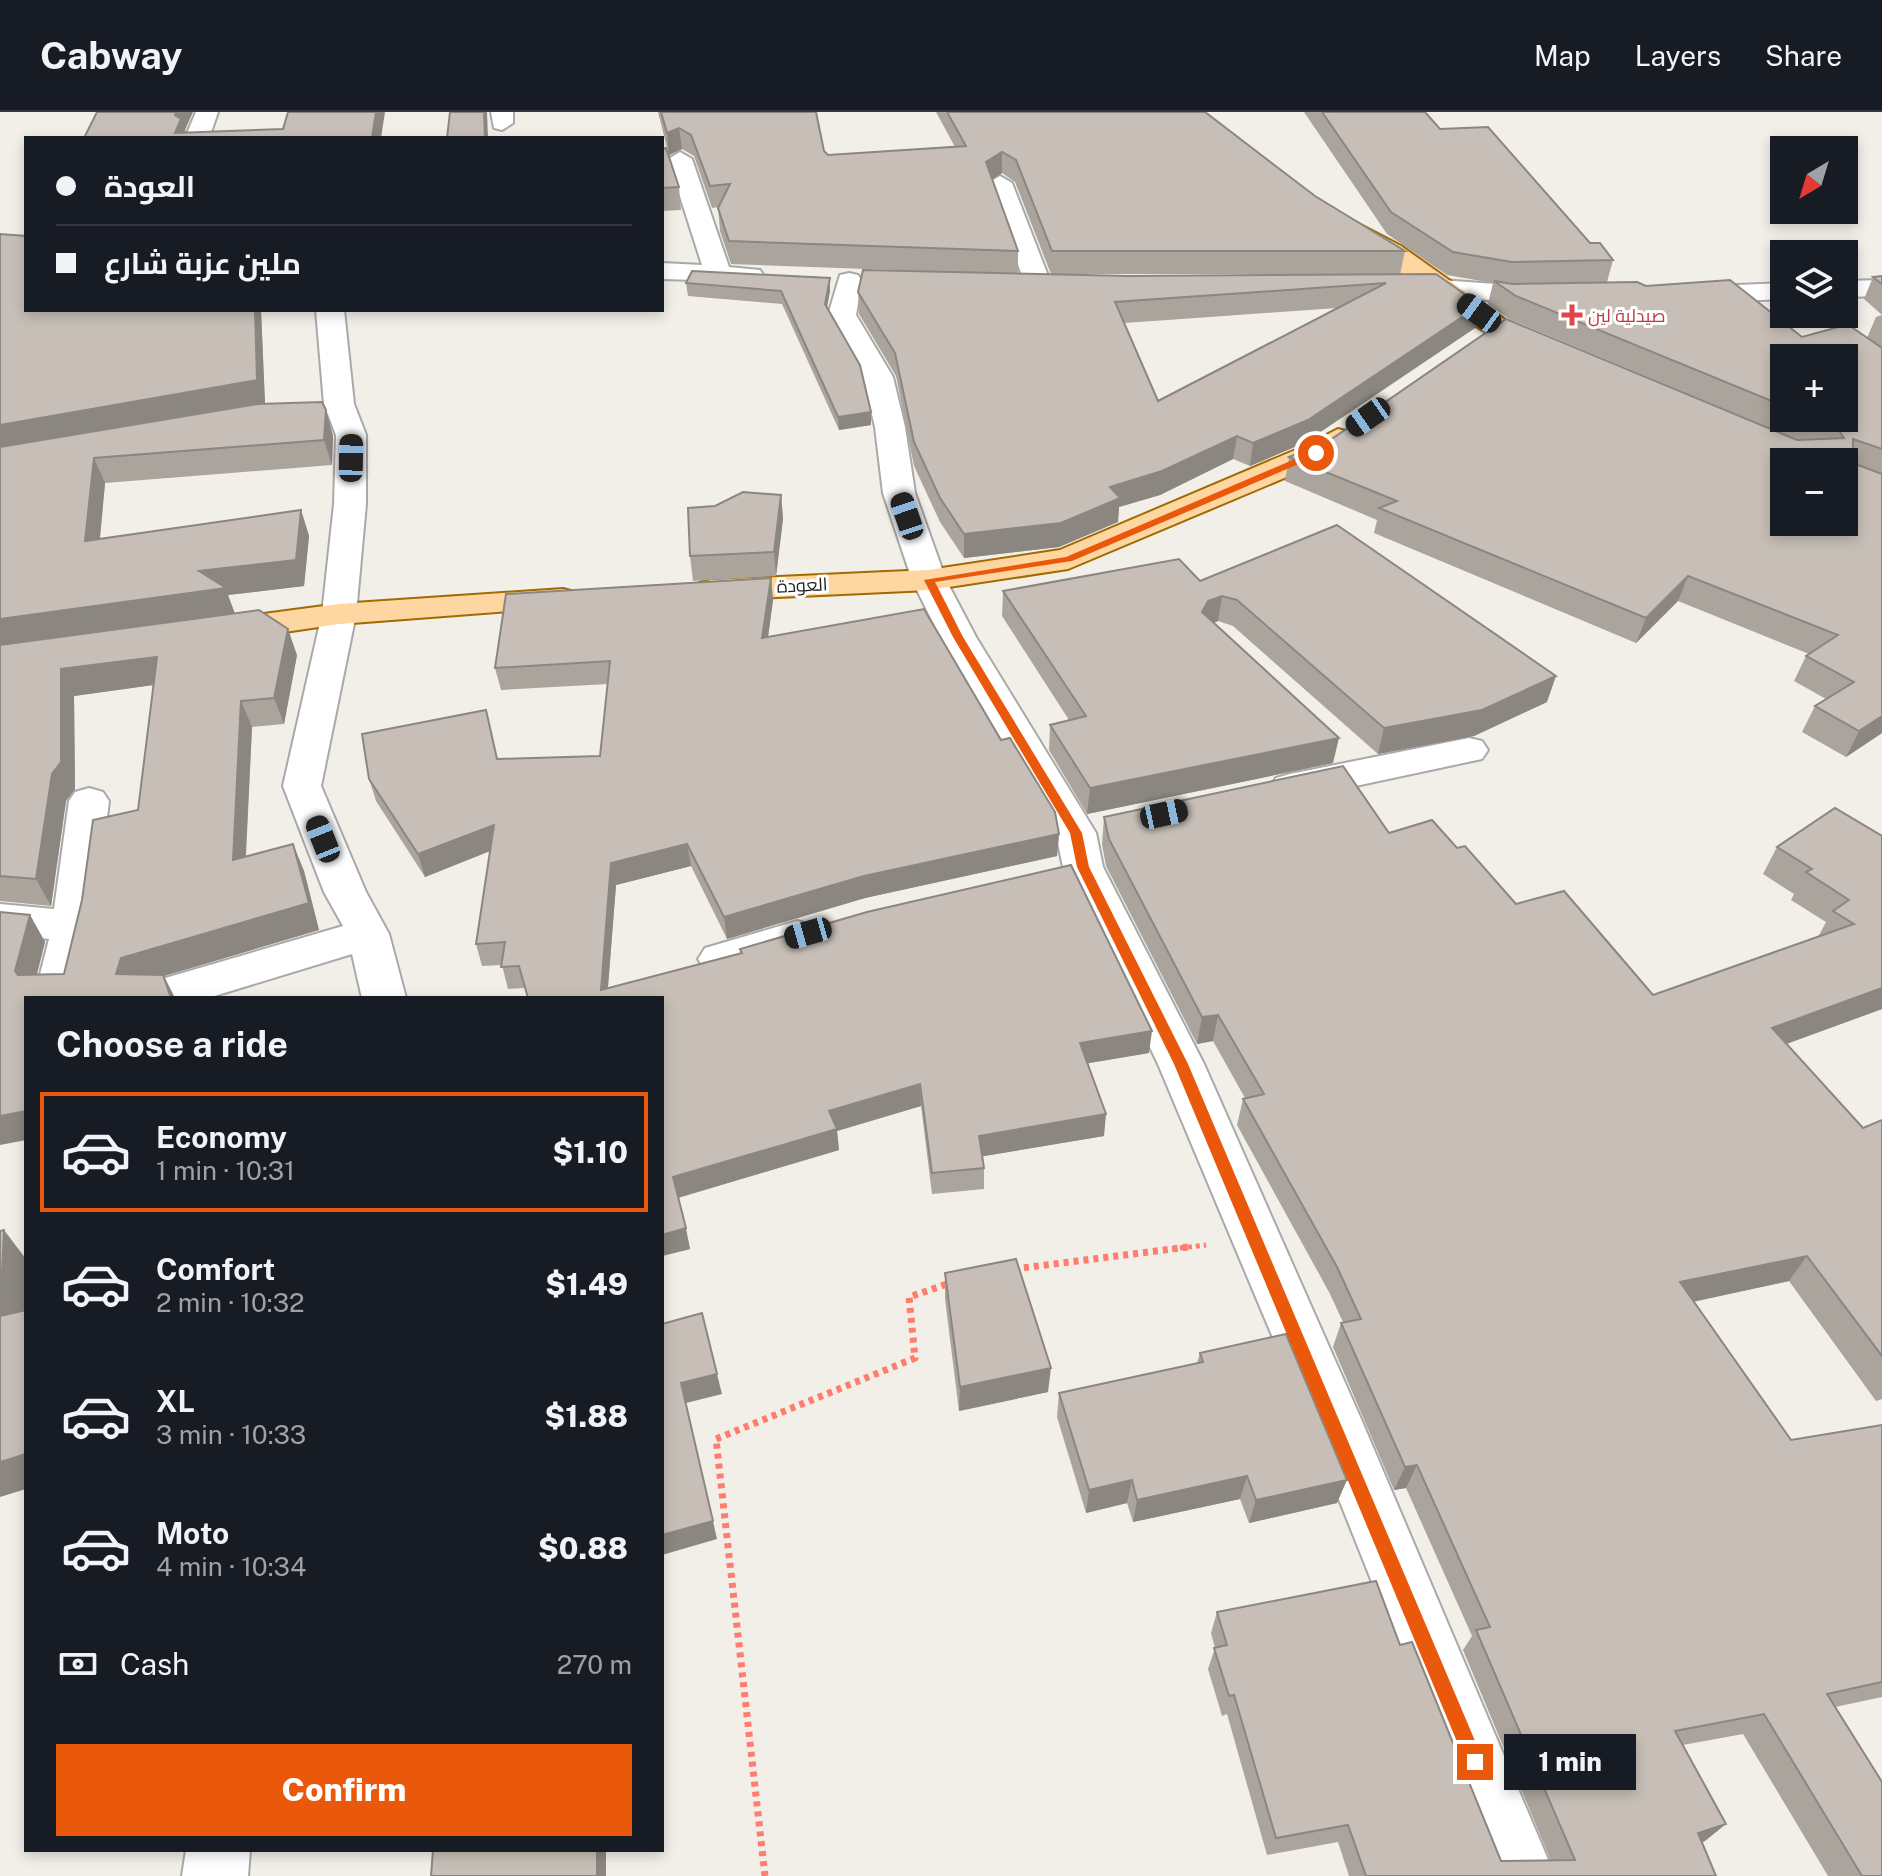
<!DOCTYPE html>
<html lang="en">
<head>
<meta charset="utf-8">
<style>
  body { margin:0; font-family:"Public Sans",Cairo,sans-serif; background:#242831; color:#f1f3f6; height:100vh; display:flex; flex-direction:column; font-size:30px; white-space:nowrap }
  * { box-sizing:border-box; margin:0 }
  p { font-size:26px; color:#9ea1a6 }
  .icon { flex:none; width:44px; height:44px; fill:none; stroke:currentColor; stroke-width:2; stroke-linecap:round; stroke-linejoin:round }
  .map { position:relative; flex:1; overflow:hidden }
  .drawer { position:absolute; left:24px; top:884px; width:640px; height:856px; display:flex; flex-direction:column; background:#171b24; border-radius:0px; box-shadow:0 4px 12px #0003 }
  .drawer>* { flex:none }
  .hud { position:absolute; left:24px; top:24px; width:640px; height:176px; border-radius:0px; box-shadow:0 4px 12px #0003; display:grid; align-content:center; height:176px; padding:0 32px; background:#171b24 }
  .needle { width:52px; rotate:218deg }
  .tools { position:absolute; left:1770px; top:24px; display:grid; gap:16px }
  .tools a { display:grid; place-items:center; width:88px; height:88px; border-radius:0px; background:#171b24; box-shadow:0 4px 12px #0003; font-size:40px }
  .end { position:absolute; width:36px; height:36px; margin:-18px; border:10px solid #ea580c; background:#fff; box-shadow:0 0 0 4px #fff }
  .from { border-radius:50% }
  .bubble { position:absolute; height:56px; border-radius:0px; background:#171b24; box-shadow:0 4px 12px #0003; font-size:26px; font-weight:800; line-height:56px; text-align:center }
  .car { position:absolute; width:24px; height:48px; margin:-24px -12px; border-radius:10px; box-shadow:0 0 6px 2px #0007; background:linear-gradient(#222 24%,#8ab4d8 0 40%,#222 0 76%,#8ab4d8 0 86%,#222 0) }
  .hud b { display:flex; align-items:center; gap:28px; height:76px; font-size:30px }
  .hud b+b { border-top:2px solid #363941 }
  .hud i { width:20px; height:20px; background:#f1f3f6 }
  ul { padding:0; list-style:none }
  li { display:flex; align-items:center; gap:24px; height:120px; margin:0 16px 12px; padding:0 16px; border:4px solid transparent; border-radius:0px }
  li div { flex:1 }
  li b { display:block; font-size:30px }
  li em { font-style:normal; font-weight:800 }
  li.current { border-color:#ea580c }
  li>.icon { width:72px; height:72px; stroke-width:1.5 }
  h2 { padding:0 32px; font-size:36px; line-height:96px }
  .pay { display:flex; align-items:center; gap:20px; height:88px; padding:0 32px; font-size:30px }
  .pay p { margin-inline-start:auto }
  .cta { display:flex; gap:16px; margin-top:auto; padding:16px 32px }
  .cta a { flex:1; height:92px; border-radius:0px; background:#ea580c; color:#fff; font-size:32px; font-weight:800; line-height:92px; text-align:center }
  header { display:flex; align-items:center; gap:48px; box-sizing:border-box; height:112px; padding:0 40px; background:#171b24; border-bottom:2px solid #363941 }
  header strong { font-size:38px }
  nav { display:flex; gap:44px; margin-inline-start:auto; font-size:28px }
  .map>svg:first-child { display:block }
</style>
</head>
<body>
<header>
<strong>Cabway</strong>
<nav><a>Map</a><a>Layers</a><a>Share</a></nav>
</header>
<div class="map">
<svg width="1882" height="1764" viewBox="0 0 1882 1764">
  <rect width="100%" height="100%" fill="#f2efe9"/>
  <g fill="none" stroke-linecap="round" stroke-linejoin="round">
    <defs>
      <g id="minor">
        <path d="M196,0h22l-9,26h-24z"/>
        <path d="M491,0h22v11l-11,7 -8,-2z"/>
        <path d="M680,40l12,7 37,108 31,3 4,6 -4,6 -98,-3v-16l40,2 -34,-106z"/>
        <path d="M1000,64l12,7 40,103 -3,6h-20l-3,-6 -38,-103z"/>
        <path d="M849,161l9,2 4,6 -6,34 37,62 12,50 10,66 31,87 30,57 120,196 7,34 101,197 157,355 194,457h-66l-182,-457 -149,-355 -95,-197 -7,-34 -116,-196 -28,-57 -29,-87 -8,-66 -12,-50 -35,-62 12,-40z"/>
        <path d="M1400,165l150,11 10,2 4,6 -4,6 -29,2 -141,-13 -3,-6 3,-6z"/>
        <path d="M1882,168v16l-38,1v-16z"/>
        <path d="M1784,171v16l-97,4 -10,-2 -4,-6 4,-6 10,-2z"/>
        <path d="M316,198h28l10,94 12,31v69l-10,110 -35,172 45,106 23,42 17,64h-44l-10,-44 -144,44h-76l6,-12 205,-60 -19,-34 -41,-106 39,-172 12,-110 2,-69 -12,-31z"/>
        <path d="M1469,626l13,3 6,9 -6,9 -192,41 -14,-4 -6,-9 6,-9 14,-4z"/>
        <path d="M89,676l14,4 6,9 -15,125 -16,72h-44l15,-59 -49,-5v-30l54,5 15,-108 6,-9z"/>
        <path d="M797,809l15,4 6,11 -6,11 -92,28 -15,-5 -7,-11 7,-11z"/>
        <path d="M186,1738h64l-2,26h-66z"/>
      </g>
      <g id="major">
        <path d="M1351,108l50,26 107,76 53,22 4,6 -4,6 -10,3c-79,-20 -140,-85 -209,-126l-4,-5 4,-5z"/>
        <path d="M1338,317l11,3 4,6 -26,22 -259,109 -139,21 -218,10 -12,-3 -5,-7 5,-7 12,-3 218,-10 131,-20 245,-104z"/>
        <path d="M563,477l12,3 5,7 -5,7 -236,18 -122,18 -12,-4 -6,-7 6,-7 12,-4 122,-16z"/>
      </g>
    </defs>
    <use href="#minor" stroke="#a9a9a9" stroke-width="4"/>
    <use href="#major" stroke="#a06b00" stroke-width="4"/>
    <path stroke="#fe7d6e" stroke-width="5" stroke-dasharray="4 4" stroke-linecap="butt" d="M1172,1137l34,-4"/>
    <g stroke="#fe7d6e" stroke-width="7" stroke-dasharray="5 5" stroke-linecap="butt">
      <path d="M1014,1157l174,-22"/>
      <path d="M765,1764l-49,-437 199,-81 -6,-61 41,-14"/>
    </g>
    <use href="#minor" fill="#fff" fill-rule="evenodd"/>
    <use href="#major" fill="#fed6a1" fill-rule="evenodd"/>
  </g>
  <g fill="#aba49d" fill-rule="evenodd">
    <path d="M658,0h158l8,39 4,4 127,-8 -19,-35h269l110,84 90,55 -5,23h-349l-36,-92 -13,-9 -10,7 26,71v22l110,3 308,-2 39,54 -171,115 -54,23 -17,-7 -73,36 -41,12 -1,15 -59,25 -95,11 -24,-36 -26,-56 -18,-90 -37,-62 -1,-22 121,-19 -248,-9 -11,-33 -2,-24 -6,1 -18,-52 -12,-7 -13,6zM1337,196l-179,93 -34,-78 72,-5z"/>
    <path d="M1304,0h121l15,17 173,131 -6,22 39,4 156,51 51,-9 14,10 9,-21 6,-2 -18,-16 9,-22 9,-1v457l-36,24 -44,-25 13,-26 11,-7 -32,-18 12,-25 3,-2 -131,-53 -42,42 -262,-110 3,-13 -92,-39 4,-24 509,-17 -289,-121 -21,-15 5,-21 -46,-8 -60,-41zM1784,246l60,60h-60z"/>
    <path d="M662,37l17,38 2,23 -19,1z"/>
    <path d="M0,122l26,76h235l4,93 61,7 7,26 -1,29 -227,18 -5,56 201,-29 8,26 -5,50 -76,9 7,19 62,41 -13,69 -32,3 -6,130 47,-13 11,27 15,59 -155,46 -164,168 30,-229 15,27 -8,32h27l74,-164 15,-125 -79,11 1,93 -9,12 -15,105 -51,-5z"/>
    <path d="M830,166v13l-3,17 44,104v13l-32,5 -57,-126 -94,-8 -2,-13z"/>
    <path d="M781,383l2,24 -7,57 -83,5 -3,-25 25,-50z"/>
    <path d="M771,466l2,22 -5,37 233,103 58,94 -2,22 -192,42 -138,41 -36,-73 -75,19 -8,103 132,-34v-5l409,104 -61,10 16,73 -121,20 1,12v21l-52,5 -11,-88 -84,25 2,19 -161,48 12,51 -28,7v-258l-137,-10 -17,1 -6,-24 -20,1 -6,-22 14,-93 -65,26 -49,-76 -7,-22 128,-20 103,-3 8,-72 -107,6 -6,-22z"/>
    <path d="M1200,469l347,121 -73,34 -96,18 -145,-128 -15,-5 -4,2 119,140 -246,51 -38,-64 1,-25 19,-5 -67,-104 1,-25z"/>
    <path d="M1835,696l47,201 -96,35 77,84 19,-8v279l-6,2 -87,-120 -95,20 97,139 91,-15v272l-47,10 47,169h-54l-85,-142 -60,11 22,96 -3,1 14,34h-367l-11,-34 -71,13 -40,-141 -5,2 -14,-47 7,-21 -4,-15 6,-21 183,33 101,216h50l-88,-211 9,-14 -66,-148 -12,2 -61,-143 8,-24 2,-1 -14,-30 -92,-167 6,-26 2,-1 -32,-57 -16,3 -91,-178 -4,-22 2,-27 285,16 68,15 59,56 137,91 165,-58 8,-15 -35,-22 3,-6 -31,-20 14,-27z"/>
    <path d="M945,1161l103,119 -89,19 -14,-112z"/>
    <path d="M1200,1241l137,150 -88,20 -9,-24 -107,23 -6,-19 -41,10 -29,-96 2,-24 138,-30z"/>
  </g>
  <g fill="#8b8680">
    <path d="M176,0h17l-8,18 3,8 -13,-5v-18z"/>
    <path d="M376,0h9l-4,26h-9z"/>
    <path d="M484,0h3l1,26h-3z"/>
    <path d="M679,16l3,21 -13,6 -2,-22z"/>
    <path d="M1002,40v21l-17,11 1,-22z"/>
    <path d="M830,166v13l-5,25v-12z"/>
    <path d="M1480,193l-5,23 -171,115 -54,23 3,-23z"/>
    <path d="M255,198h6l4,95 -265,47v-27z"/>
    <path d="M326,298l7,26 -1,29 -8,-25z"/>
    <path d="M871,300v13l-32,5 -1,-13z"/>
    <path d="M1237,324l-4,23 -73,36 -41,12 -1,15 -59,25 -95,11v-24l146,-47z"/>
    <path d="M94,346l11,25 -8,84 -12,-26z"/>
    <path d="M781,383l2,24 -7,57 -2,-24z"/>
    <path d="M301,398l8,26 -5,50 -76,9 7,19 -235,34v-29l199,-48z"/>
    <path d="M1688,464l-10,25 -42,42 10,-25z"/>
    <path d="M771,466l2,22 -8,60 -3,-22z"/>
    <path d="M1222,484l-4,25 -13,5 -3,-14 6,-11z"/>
    <path d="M288,517l9,26 -13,69 -10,-26z"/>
    <path d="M157,545l11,26 -94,13 1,93 -9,12 -15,105 -15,-27 25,-210z"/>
    <path d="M1556,564l-9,26 -73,34 -96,18 6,-26z"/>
    <path d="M241,589l11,26 -8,160 -11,-27z"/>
    <path d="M1882,604v17l-36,24 13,-26z"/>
    <path d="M1339,626l-6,25 -246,51 3,-26z"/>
    <path d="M494,713l6,22 -75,30 -7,-23z"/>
    <path d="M1059,722l-2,22 -192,42 -138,41 -3,-22 140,-41z"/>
    <path d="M293,732l11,27 15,59 -155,46 11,22h-4l-55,-24 5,-16z"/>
    <path d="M687,732l4,22 -75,19 -9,113 -6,-8 10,-127z"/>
    <path d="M30,803l15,27 -14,55 -16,-26z"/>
    <path d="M1882,876v21l-126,46 16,-27z"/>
    <path d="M1218,903l-5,26 -16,3 5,-27z"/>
    <path d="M1152,919l-3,22 -71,12 2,-22z"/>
    <path d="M920,972l1,22 -84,25 2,19 -162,48 -4,-21 156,-66z"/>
    <path d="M26,999v29l-26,5v-29z"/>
    <path d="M1106,1002l-2,22 -125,21v-21z"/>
    <path d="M686,1116l4,21 -28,7v-21z"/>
    <path d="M4,1118l22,29 -2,86 -24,-29z"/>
    <path d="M1807,1144l-18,25 -124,27 15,-26z"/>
    <path d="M1051,1256l-3,24 -89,19 1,-24z"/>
    <path d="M717,1262l5,20 -36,9 31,136 -55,16v-20l19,-152z"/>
    <path d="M26,1342v35l-26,8v-35z"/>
    <path d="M1417,1353l-11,23 -12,2 11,-23z"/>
    <path d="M1247,1364l-7,23 -107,23 4,-22z"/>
    <path d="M1132,1368l-5,23 -41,10 3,-23z"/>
    <path d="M1347,1368l-10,23 -88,20 7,-23z"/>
    <path d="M1726,1712l-21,17 -27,9 20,-17z"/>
    <rect x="597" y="1738" width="9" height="26"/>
  </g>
  <g fill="#c7bfb7" stroke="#8b8680" stroke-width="2" fill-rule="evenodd">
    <path d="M97,0h79l-1,3 6,4 -6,14 108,-4 5,-17h88l-4,26h-288z"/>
    <path d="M450,0h34l1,26h-38z"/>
    <path d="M661,0h155l8,39 4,4 138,-9 -19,-34h258l110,84 90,55h-353l-36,-91 -14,-8 -16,10 32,89 -289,-10 -11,-33 12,-24 -20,2 -19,-51 -12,-7 -12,5z"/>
    <path d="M1322,0h103l15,17 48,-2 102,116h10l13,17 -101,2 -59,-10 -62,-40z"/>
    <path d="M666,36l13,39 -17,1v-39z"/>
    <path d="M0,122l26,2v74h229l2,70 -257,45z"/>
    <path d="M863,158l265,6 308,-2 44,31 -172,115 -55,23 -16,-7 -75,35 -52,16 10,11 -59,25 -97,11 -24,-36 -26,-56 -19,-89 -37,-61zM1386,171l-228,118 -43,-99z"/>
    <path d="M692,159l138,7 -5,26 35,61 11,47 -33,5 -57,-126 -95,-8z"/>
    <path d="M1882,164v8l-9,-7z"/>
    <path d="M1730,168l72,57 51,-14v5l29,20v101l-29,-10v24l29,11v242l-23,15 -44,-25 39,-24 -48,-26 32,-21 -150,-59 -42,42 -267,-110 18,-7 -108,-44 44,-19 173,-119 291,121 47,-2 -7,-10 -25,-10h32v-60h-60v48l-268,-110 -22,-15 18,3 125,-2 9,4zM1784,350h60v60h-60z"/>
    <path d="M322,290l4,8 -2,30 -230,18 -9,83 216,-31 -5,50 -97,11 27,17 -226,31v-172l258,-43z"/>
    <path d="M743,380l38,3 -7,57 -84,4 -2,-48 27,-2z"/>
    <path d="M1337,413l219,151 -74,34 -98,18 -147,-128 -15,-4 -14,5 -6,11 137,126 -249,50 -40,-63 36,-9 -83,-125 176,-32 21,22z"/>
    <path d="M771,466l-9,60 162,-29 77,131 9,-2 45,74 4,22 -195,42 -140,41 -37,-73 -76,19 -10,127 141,-37 -2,-4 127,-37 204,-47 81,166 -72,12 26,71 -127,22 5,32 -52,5 -12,-89 -91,27 8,18 -164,48 13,51 -24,7v-237h-134l-9,-32 -18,1 4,-25 -29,2 18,-119 -76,29 -49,-75 -7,-45 124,-24 11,49 103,-3 10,-95 -115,7 11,-74z"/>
    <path d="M259,498l29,19 -14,69 -33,3 -8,159 60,-16 16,59 -188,55 -5,16 47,1 8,23h-145v113l-26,5v-204l30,3 -15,56 3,4 46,-1 18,-74 11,-80 45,-10 19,-153 -96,12v93l-9,12 -16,105 -36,-3v-231z"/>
    <path d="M1343,654l46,67 43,-13 25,28 8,-2 51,58 48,-13 89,104 201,-71 -21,-13 16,-11 -43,-28 6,-3 -35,-22 58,-39 47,28v152l-110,40 91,100 19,-8v236l-75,-100 -127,26 111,158 91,-15v257l-55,12 55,88v94h-20l-98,-162 -89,17 51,93 -28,9 18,43h-350l-18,-51 -72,13 -42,-143 -5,1 -15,-48 13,-3 -10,-33 159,-31 24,64 12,-3 89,219 74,-1 -99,-230 14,-3 -73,-162 -12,2 -64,-144 20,-4 -24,-52 -94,-168 21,-5 -46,-79 -16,2 -93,-178 -5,-22z"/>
    <path d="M4,1118l-4,86 26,-6v144l-26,8v-231z"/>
    <path d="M1016,1147l35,109 -91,19 -15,-114z"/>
    <path d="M702,1201l15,61 -36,9 32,138 -51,14v-211z"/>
    <path d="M1286,1222l61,146 -91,20 -9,-24 -110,24 -5,-20 -43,10 -30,-97 144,-31 -3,-9z"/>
    <path d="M433,1738h164v26h-166z"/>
  </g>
  <path fill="#ea580c" d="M1316,338l4,5 -248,106 -137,21 28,55 119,196 7,34 99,197 296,698 -9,9 -7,-3 -294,-704 -97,-197 -7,-34 -117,-196 -29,-57 142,-23z"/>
  <path fill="#e0444e" stroke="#fff" stroke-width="3" d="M1568 191h8v8h8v8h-8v8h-8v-8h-8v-8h8z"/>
  <g text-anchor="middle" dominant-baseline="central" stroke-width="6" stroke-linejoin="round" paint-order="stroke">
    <g font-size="18" fill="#be3a42" stroke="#fff" text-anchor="start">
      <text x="1588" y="203">صيدلية لين</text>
    </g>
    <g font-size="18" fill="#222" stroke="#fff">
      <text transform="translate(802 473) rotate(-3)">العودة</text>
    </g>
  </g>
</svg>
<div class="tools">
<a><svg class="needle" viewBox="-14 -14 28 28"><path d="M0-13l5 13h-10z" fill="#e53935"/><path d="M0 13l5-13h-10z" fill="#9ea1a6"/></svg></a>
<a><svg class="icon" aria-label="layers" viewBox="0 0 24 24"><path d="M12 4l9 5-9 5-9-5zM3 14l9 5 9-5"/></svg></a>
<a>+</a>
<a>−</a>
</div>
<i class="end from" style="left:1316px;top:341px"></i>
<i class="end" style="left:1475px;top:1650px"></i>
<div class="bubble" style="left:1504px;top:1622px;width:132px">1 min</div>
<i class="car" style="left:1479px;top:201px;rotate:306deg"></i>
<i class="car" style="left:1368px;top:305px;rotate:235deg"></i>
<i class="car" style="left:351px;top:346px;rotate:1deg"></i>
<i class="car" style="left:907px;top:404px;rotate:341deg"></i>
<i class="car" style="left:1164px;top:702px;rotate:78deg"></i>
<i class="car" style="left:323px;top:727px;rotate:338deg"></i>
<i class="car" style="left:808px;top:821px;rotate:254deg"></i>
<div class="hud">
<b><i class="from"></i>العودة</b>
<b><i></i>ملين عزبة شارع</b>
</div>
<section class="drawer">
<h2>Choose a ride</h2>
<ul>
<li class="current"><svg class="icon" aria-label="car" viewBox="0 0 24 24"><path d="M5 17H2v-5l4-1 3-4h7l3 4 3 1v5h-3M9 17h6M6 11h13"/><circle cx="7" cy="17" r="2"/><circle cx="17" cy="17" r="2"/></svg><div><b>Economy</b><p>1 min · 10:31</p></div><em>$1.10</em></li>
<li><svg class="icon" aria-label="car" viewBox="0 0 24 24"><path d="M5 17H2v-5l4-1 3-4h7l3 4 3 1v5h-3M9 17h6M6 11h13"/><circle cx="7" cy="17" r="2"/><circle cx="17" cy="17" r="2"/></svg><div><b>Comfort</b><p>2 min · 10:32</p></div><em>$1.49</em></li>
<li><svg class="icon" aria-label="car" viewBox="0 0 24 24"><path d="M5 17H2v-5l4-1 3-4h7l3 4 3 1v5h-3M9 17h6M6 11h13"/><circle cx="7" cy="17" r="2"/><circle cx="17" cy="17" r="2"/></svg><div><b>XL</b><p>3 min · 10:33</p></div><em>$1.88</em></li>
<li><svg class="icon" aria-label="car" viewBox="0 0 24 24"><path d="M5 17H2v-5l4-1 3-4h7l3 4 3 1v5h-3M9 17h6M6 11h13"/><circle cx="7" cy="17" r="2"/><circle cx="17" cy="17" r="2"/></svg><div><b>Moto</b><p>4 min · 10:34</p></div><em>$0.88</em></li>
</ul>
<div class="pay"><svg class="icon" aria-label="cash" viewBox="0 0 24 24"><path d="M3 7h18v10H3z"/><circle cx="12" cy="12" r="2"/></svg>Cash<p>270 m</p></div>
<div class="cta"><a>Confirm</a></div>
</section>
</div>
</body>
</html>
